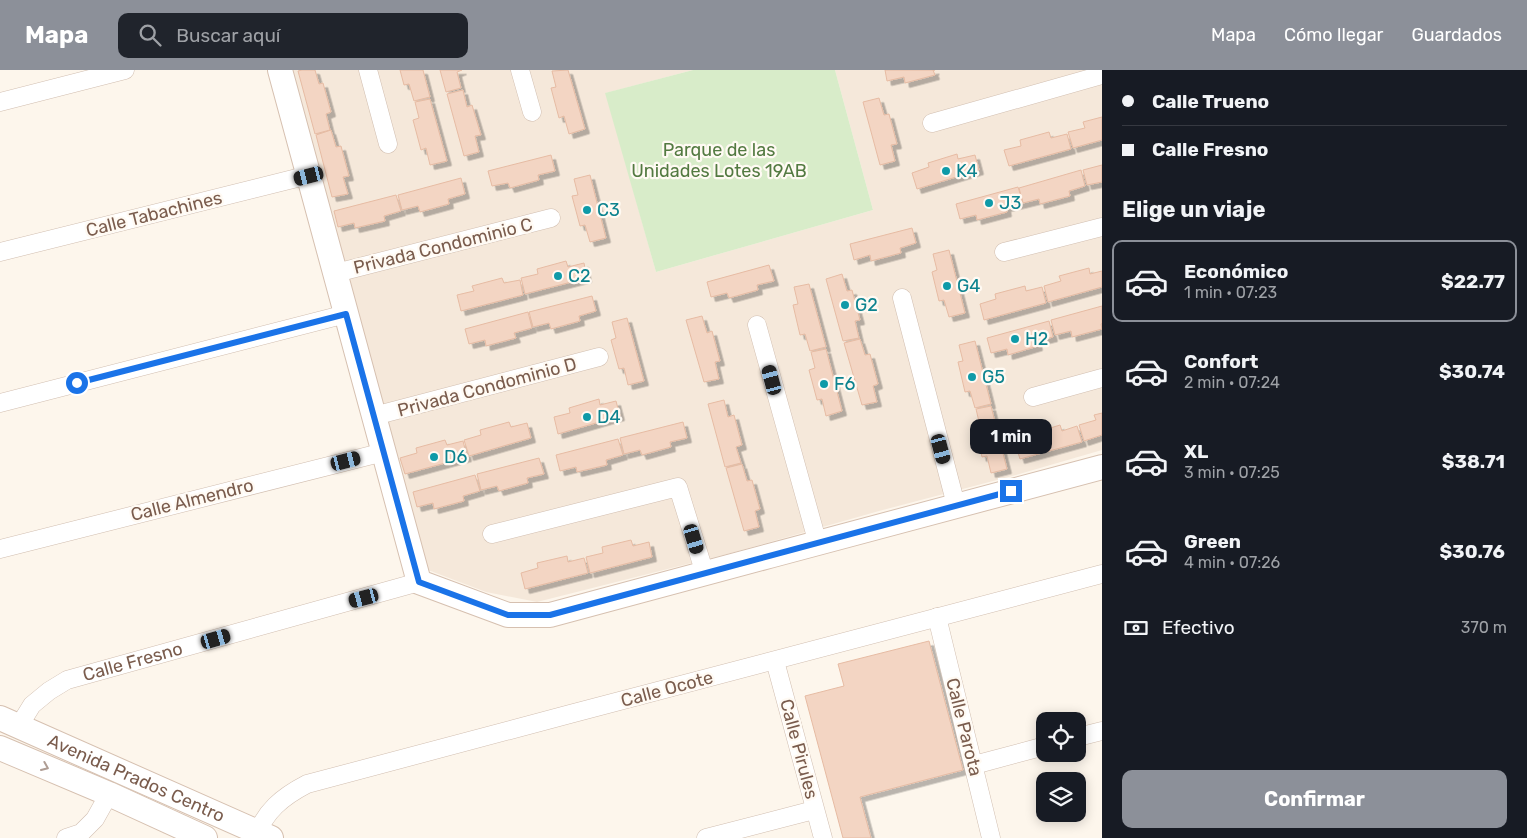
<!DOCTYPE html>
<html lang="es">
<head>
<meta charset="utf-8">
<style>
  body { margin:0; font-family:Rubik,sans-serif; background:#20242c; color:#f1f3f6; height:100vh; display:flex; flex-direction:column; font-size:19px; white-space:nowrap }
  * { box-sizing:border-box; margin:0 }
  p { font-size:16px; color:#9ea1a6 }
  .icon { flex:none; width:28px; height:28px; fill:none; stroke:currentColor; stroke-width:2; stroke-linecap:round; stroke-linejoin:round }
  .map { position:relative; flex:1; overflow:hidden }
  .drawer { display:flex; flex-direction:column; background:#171b24; width:425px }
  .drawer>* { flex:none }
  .hud { display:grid; align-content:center; height:110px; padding:0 20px; background:#171b24 }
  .buttons { position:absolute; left:1036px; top:642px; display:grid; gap:10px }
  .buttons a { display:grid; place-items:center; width:50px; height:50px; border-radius:10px; background:#171b24; box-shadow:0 2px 12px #0003; font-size:25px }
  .end { position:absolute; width:22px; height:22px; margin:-11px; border:6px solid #1a73e8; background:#fff; box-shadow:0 0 0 2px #fff }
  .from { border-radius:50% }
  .bubble { position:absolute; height:35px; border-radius:10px; background:#171b24; box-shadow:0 2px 12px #0003; font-size:16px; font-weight:700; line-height:35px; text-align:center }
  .car { position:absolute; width:15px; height:30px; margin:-15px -8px; border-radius:6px; box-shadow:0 0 4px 1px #0007; background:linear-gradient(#222 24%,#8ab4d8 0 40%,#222 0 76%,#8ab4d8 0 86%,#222 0) }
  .hud b { display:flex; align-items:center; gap:18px; height:48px; font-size:19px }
  .hud b+b { border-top:1px solid #363941 }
  .hud i { width:12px; height:12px; background:#f1f3f6 }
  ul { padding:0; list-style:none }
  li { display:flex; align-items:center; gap:15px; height:82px; margin:0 10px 8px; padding:0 10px; border:2px solid transparent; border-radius:10px }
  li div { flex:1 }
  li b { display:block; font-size:19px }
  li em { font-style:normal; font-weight:700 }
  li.current { border-color:#8c9099 }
  li>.icon { width:45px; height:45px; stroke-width:1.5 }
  h2 { padding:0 20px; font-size:22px; line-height:60px }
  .pay { display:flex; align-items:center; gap:12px; height:55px; padding:0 20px; font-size:19px }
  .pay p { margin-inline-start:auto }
  .button { display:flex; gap:10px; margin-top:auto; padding:10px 20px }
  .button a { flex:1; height:58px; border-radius:10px; background:#8c9099; color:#fff; font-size:20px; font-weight:700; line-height:58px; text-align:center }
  header { display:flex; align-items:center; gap:30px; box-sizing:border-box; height:70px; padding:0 25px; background:#8c9099; color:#fff }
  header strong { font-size:24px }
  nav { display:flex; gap:28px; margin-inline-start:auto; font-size:18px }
  .search { width:350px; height:45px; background:#20242c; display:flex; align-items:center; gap:12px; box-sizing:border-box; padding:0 18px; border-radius:10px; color:#9ea1a6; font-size:19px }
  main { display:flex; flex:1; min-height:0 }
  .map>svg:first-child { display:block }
</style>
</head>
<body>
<header>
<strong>Mapa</strong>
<div class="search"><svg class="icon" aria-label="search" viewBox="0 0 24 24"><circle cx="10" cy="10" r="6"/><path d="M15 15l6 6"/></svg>Buscar aquí</div>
<nav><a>Mapa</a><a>Cómo llegar</a><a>Guardados</a></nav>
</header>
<main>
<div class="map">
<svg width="1102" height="768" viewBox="0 0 1102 768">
  <defs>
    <filter id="shadow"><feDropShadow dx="4.5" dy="4.5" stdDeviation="0" flood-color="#0004"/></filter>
  </defs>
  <rect width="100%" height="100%" fill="#fdf6ec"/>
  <path fill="#f5e8da" d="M292,0h401l-87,23 50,179 217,-62 -38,-140h267v380l-86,25 -137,36 -148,42 -194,49 -51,-10 -58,-22 -24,-86z"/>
  <path fill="#d8ecc9" d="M693,0h142l38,140 -217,62 -51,-179z"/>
  <g fill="#f3d5c3" stroke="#e6bba3" filter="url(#shadow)">
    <path d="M302,0h13l4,14 4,-1 8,29 -5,2 4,16 -15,4 -17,-63z"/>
    <path d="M400,0h23l7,27 -16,4 -5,-17 -5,1z"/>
    <path d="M440,0h22l-5,2 4,16 -15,4z"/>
    <path d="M568,0l17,59 -16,5 -5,-18 -5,2 -8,-30 5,-1 -4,-16z"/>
    <path d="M885,0h50h-2l2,5 -30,8 -1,-6 -17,4z"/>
    <path d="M463,20l4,17 5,-2 9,30 -6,1 4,16 -15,4 -17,-62z"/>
    <path d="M879,28l5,17 5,-1 8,30 -6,1 4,16 -15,4 -17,-63z"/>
    <path d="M430,29l17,62 -17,4 -4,-17 -5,2 -8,-30 6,-2 -4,-16z"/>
    <path d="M1102,47v23l-29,8 -5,-16 17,-4 -2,-6z"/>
    <path d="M331,60l5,17 5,-1 8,30 -6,1 5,17 -16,3 -16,-62z"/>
    <path d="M1049,62l2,6 16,-4 4,15 -62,17 -5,-16 17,-4 -1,-6z"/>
    <path d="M957,84l1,5 17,-4 4,15 -62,19 -5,-16 17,-6 -1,-4z"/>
    <path d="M551,85l4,16 -17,4 1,5 -29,8 -2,-5 -16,3 -4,-15z"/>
    <path d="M1102,95v17l-15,3 -4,-15z"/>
    <path d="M1081,100l4,16 -16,5 1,5 -30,8 -1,-5 -16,4 -4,-15z"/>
    <path d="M590,105l16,63 -16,4 -5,-17 -5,1 -8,-30 6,-1 -4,-16z"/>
    <path d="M461,108l4,16 -17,5 1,5 -29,8 -2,-6 -16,4 -4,-15z"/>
    <path d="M1018,117l5,16 -17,4 1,5 -30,8 -1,-5 -16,4 -4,-15z"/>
    <path d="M396,125l5,16 -17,5 1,5 -30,7 -1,-5 -16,4 -4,-16z"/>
    <path d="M912,158l4,15 -16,5 1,5 -30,8 -1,-6 -16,5 -4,-16z"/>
    <path d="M949,180l16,63 -16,4 -5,-17 -5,1 -7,-29 5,-2 -4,-16z"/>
    <path d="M566,191l2,6 16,-4 3,15 -62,16 -4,-16 17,-4 -1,-5z"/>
    <path d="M769,195l5,16 -17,4 1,5 -29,8 -2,-5 -16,4 -4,-15z"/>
    <path d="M1089,198l1,6 12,-3v16l-54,15 -4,-16 17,-5 -2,-5z"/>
    <path d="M842,204l5,17 5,-1 8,30 -5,1 4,17 -16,3 -17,-62z"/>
    <path d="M502,208l2,5 16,-3 3,15 -62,16 -4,-16 17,-4 -2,-5z"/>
    <path d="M809,214l17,63 -16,4 -5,-17 -5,1 -7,-30 5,-1 -4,-17z"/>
    <path d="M1025,216l1,5 16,-4 4,16 -62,17 -4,-16 16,-5 -1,-5z"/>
    <path d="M592,226l4,15 -17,5 1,5 -29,8 -2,-6 -16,4 -4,-15z"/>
    <path d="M1102,236v17l-1,1 1,5 -30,8 -1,-6 -16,4 -4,-15z"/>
    <path d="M528,242l4,16 -18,5 2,5 -30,8 -1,-6 -16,4 -4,-15z"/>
    <path d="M702,246l5,17 5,-2 8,30 -5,1 4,17 -15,3 -18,-62z"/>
    <path d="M627,248l17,63 -16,4 -4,-17 -5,1 -8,-29 5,-2 -4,-16z"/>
    <path d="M1049,251l4,16 -16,4 1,5 -30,9 -1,-6 -16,4 -4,-15z"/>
    <path d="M860,269l5,16 5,-1 8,30 -5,2 4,16 -15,3 -18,-62z"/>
    <path d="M975,271l16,63 -16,4 -5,-17 -5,1 -7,-30 5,-1 -4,-16z"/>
    <path d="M826,279l16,62 -16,5 -4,-17 -5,1 -8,-30 6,-2 -4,-16z"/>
    <path d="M599,329l1,6 16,-4 4,15 -62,18 -4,-17 16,-4 -1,-5z"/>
    <path d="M724,330l4,17 6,-2 8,30 -6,2 5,16 -16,4 -17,-63z"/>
    <path d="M991,336l16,63 -16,4 -4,-17 -5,1 -7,-30 5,-1 -4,-17z"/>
    <path d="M1102,343v22l-18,6 -5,-16 17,-5 -2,-5z"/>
    <path d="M509,352l2,5 16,-4 4,15 -62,18 -5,-16 17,-5 -1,-5z"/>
    <path d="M683,352l4,16 -17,4 1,5 -29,8 -2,-5 -16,4 -4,-16z"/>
    <path d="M1060,355l2,6 15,-5 5,16 -62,17 -5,-16 17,-4 -1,-5z"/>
    <path d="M618,369l5,16 -17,5 1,5 -30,7 -1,-5 -16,4 -4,-16z"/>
    <path d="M445,370l2,5 16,-4 4,16 -62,17 -5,-16 17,-5 -1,-5z"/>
    <path d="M539,388l5,16 -17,4 1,5 -29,8 -2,-5 -16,4 -4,-16z"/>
    <path d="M742,394l5,17 5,-1 8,29 -5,2 4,16 -15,4 -18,-63z"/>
    <path d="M475,405l5,16 -17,5 1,5 -30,8 -1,-6 -16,4 -4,-15z"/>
    <path d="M631,470l2,6 16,-4 3,15 -62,16 -4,-16 17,-4 -1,-6z"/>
    <path d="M567,486l1,6 16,-4 4,15 -63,16 -4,-16 17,-5 -1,-5z"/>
    <path d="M929,571l34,129 -103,27 11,41h-28l-38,-142 39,-10 -6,-22z"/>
  </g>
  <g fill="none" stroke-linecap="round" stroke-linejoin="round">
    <defs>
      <g id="street">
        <path d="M368,0l20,74"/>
        <path d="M520,0l12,42"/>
        <path d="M0,32l125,-32"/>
        <path d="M932,53l170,-48"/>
        <path d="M0,182l309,-77"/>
        <path d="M1004,182l98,-25"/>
        <path d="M336,203l215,-55"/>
        <path d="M902,228l54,207"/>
        <path d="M757,255l61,219"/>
        <path d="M1033,327l69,-19"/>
        <path d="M0,333l346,-89"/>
        <path d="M374,346l225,-59"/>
        <path d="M492,464l186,-47 27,87"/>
        <path d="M0,479l384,-97"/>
        <path d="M937,547l54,221"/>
        <path d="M775,591l48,177"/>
        <path id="s1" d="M19,656l13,-21 17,-14 18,-11 352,-98"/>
        <path d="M1078,667l24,-6"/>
        <path d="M974,695l71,-19"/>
        <path d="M66,768l15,-5 14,-14 14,-25"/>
        <path d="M255,768c10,-27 27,-41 52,-54 265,-70 530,-142 795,-210"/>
        <path d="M706,768l108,-28"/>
      </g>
      <g id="secondary">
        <path d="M280,0l139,512 89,33h42c184,-49 368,-100 552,-148"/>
        <path id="s2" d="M0,648l271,120"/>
        <path d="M0,678l109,46 96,44"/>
      </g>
    </defs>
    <use href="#street" stroke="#d1beb0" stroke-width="19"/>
    <use href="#secondary" stroke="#d6c0b0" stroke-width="26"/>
    <use href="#street" stroke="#fff" stroke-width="18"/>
    <use href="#secondary" stroke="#fff" stroke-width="24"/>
  </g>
  <defs><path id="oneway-chevron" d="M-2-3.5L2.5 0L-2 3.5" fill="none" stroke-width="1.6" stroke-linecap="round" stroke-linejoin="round" transform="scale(1.25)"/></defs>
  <use stroke="#af9d94" href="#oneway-chevron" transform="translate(45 697) rotate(23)"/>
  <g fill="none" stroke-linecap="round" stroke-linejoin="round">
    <path stroke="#1a73e8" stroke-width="6" d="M77,313l269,-69 73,268 89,33h42l461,-124"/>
  </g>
  <g fill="#0f9aa8" stroke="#fffaf3" stroke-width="2">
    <circle cx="946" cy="101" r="5"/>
    <circle cx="989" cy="133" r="5"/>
    <circle cx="587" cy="140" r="5"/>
    <circle cx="558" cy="206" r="5"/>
    <circle cx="947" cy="216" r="5"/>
    <circle cx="845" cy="235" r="5"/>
    <circle cx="1015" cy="269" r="5"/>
    <circle cx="972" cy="307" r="5"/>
    <circle cx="824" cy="314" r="5"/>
    <circle cx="587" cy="347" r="5"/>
    <circle cx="434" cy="387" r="5"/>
  </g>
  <g text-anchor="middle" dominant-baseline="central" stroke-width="4.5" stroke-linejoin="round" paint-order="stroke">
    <g font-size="18" fill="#537a41" stroke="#fffaf3">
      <text x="719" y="80">Parque de las<tspan x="719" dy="21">Unidades Lotes 19AB</tspan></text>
    </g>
    <g font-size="18" fill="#0d838f" stroke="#fffaf3" text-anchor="start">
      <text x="956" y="101">K4</text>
      <text x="999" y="133">J3</text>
      <text x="597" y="140">C3</text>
      <text x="568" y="206">C2</text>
      <text x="957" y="216">G4</text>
      <text x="855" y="235">G2</text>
      <text x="1025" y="269">H2</text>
      <text x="982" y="307">G5</text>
      <text x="834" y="314">F6</text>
      <text x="597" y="347">D4</text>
      <text x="444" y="387">D6</text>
    </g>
    <g font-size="18" fill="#7a5c4d" stroke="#fffaf3">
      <text transform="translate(154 144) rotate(-14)">Calle Tabachines</text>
      <text transform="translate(443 176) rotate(-14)">Privada Condominio C</text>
      <text transform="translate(487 317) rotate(-15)">Privada Condominio D</text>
      <text transform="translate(192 430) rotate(-14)">Calle Almendro</text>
      <text stroke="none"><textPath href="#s1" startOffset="136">Calle Fresno</textPath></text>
      <text transform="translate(667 619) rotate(-15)">Calle Ocote</text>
      <text transform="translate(964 657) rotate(76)">Calle Parota</text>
      <text transform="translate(799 679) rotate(75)">Calle Pirules</text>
      <text stroke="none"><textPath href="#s2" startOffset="149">Avenida Prados Centro</textPath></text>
    </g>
  </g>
</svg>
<div class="buttons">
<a><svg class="icon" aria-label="locate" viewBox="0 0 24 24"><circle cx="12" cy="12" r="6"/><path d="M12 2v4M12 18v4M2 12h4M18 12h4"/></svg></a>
<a><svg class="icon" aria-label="layers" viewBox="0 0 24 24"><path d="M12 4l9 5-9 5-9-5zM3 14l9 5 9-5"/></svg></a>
</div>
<i class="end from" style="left:77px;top:313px"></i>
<i class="end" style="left:1011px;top:421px"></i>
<div class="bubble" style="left:970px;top:349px;width:82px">1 min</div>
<i class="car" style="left:309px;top:106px;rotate:256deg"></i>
<i class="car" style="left:772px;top:310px;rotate:345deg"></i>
<i class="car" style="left:941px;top:379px;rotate:165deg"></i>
<i class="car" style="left:346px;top:391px;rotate:76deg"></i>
<i class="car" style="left:694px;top:469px;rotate:163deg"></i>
<i class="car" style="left:364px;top:528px;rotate:255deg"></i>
<i class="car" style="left:216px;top:569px;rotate:74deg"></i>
</div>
<section class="drawer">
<div class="hud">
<b><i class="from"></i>Calle Trueno</b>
<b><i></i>Calle Fresno</b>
</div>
<h2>Elige un viaje</h2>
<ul>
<li class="current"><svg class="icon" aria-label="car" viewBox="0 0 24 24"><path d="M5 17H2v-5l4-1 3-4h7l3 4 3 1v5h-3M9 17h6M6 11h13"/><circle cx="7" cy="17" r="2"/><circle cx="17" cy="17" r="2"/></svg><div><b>Económico</b><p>1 min · 07:23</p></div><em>$22.77</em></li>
<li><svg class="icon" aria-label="car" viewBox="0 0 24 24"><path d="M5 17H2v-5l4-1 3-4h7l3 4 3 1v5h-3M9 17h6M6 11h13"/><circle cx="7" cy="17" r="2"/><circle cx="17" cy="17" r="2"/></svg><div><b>Confort</b><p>2 min · 07:24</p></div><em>$30.74</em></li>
<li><svg class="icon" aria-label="car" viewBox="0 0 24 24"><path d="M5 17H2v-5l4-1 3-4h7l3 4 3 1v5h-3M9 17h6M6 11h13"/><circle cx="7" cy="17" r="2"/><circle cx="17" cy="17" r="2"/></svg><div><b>XL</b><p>3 min · 07:25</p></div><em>$38.71</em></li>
<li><svg class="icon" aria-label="car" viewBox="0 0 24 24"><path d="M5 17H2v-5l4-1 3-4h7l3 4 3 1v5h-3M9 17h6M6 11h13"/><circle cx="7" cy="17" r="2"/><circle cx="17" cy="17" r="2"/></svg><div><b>Green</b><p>4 min · 07:26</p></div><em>$30.76</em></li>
</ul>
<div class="pay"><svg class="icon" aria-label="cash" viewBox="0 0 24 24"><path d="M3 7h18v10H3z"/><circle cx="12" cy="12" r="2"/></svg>Efectivo<p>370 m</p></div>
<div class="button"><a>Confirmar</a></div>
</section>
</main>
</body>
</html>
